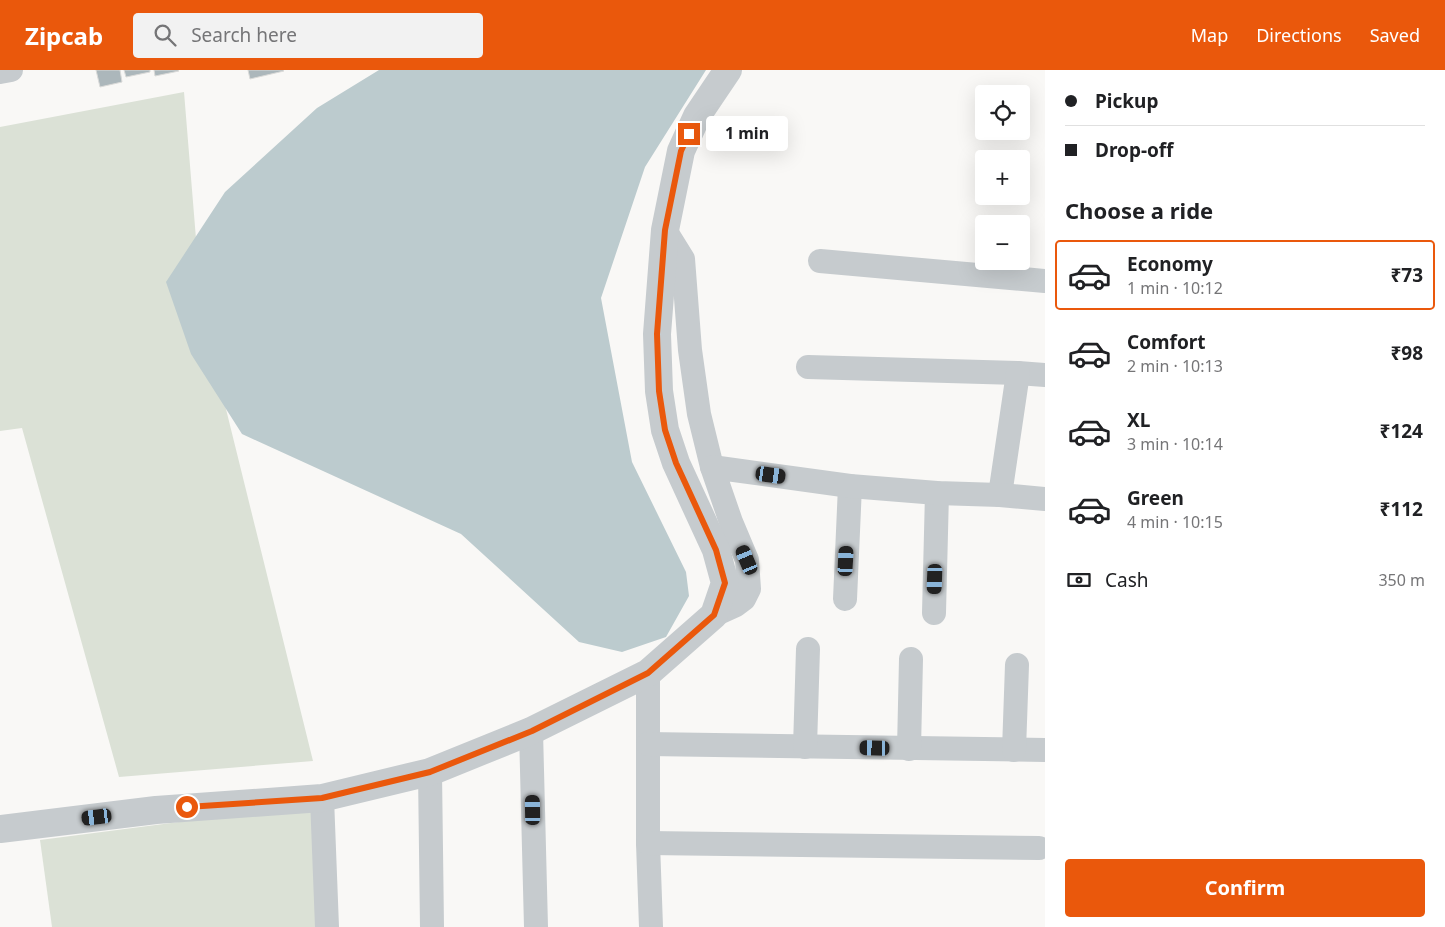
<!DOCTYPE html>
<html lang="en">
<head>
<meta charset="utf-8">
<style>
  body { margin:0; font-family:"Noto Sans",sans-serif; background:#f2f2f2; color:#202124; height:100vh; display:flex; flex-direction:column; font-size:19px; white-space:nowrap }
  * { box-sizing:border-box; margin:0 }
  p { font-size:16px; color:#757577 }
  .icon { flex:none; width:28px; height:28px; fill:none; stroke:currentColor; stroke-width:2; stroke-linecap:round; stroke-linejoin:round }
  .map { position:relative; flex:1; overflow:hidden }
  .panel { display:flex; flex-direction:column; background:#fff; width:400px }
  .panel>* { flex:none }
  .top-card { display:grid; align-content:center; height:110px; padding:0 20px; background:#fff }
  .controls { position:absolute; left:975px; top:15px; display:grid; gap:10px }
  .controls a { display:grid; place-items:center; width:55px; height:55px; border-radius:5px; background:#fff; box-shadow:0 5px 20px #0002; font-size:25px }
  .end { position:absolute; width:22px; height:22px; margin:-11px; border:6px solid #ea580c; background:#fff; box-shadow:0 0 0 2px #fff }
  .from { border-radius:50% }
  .bubble { position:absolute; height:35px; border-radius:5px; background:#fff; box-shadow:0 5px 20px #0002; font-size:16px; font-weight:700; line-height:35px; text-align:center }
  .car { position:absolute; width:15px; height:30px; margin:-15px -8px; border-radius:6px; box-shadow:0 0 4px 1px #0007; background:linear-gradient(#222 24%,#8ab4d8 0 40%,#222 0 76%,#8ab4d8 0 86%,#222 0) }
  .top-card b { display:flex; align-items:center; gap:18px; height:48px; font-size:19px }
  .top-card b+b { border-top:1px solid #e0e0e0 }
  .top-card i { width:12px; height:12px; background:#202124 }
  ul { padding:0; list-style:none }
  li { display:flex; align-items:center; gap:15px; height:70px; margin:0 10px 8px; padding:0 10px; border:2px solid transparent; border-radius:5px }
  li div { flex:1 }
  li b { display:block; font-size:19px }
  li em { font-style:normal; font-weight:700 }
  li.selected { border-color:#ea580c }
  li>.icon { width:45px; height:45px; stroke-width:1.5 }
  h2 { padding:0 20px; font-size:22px; line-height:60px }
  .pay { display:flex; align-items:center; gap:12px; height:55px; padding:0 20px; font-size:19px }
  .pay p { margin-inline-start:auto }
  .button { display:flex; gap:10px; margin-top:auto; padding:10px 20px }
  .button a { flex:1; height:58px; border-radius:5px; background:#ea580c; color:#fff; font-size:20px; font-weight:700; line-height:58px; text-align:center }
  header { display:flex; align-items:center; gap:30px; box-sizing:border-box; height:70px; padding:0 25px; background:#ea580c; color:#fff }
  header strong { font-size:24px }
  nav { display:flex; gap:28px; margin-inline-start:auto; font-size:18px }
  .search { width:350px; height:45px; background:#f2f2f2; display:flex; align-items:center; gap:12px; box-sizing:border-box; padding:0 18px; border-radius:5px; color:#757577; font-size:19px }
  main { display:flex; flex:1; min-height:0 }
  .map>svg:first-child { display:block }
</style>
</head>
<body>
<header>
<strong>Zipcab</strong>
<div class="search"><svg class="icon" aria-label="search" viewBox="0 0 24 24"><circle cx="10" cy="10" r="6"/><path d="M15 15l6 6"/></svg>Search here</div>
<nav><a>Map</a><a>Directions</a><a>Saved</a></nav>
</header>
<main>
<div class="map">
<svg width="1045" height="857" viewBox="0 0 1045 857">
  <rect width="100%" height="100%" fill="#f9f8f6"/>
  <g fill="#dbe1d6">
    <path d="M184,22l18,220 111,449 -194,16 -97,-349 -22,3v-304z"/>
    <path d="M317,734l4,123h-269l-12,-87z"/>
  </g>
  <path fill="#bccbce" d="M379,0h327l-61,97 -44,131 31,164 54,110 3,24 -23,41 -44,15 -43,-10 -118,-108 -219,-100 -51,-80 -25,-72 59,-90 92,-84z"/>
  <g fill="#acb7bb" stroke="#dadad8">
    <path d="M96,0h24l2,12 -22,5z"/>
    <path d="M124,0h26v2l-24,5z"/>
    <path d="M154,0h24l1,1 -24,5z"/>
    <path d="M248,0h35l1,1 -34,8z"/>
  </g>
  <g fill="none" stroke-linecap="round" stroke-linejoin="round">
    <g stroke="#c6cbce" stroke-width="24">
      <path d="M0,2l11,-2"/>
      <path d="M665,160l18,29 7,91 9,64 13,53"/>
      <path d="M820,191l225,20"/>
      <path d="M808,297l210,6 27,2"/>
      <path d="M1000,425l18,-122"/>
      <path d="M845,529l5,-113"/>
      <path d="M934,543l3,-120"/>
      <path d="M714,545l22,-10 8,-6 5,-10 -2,-29 -16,-38 -19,-55 138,19 87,7 63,2 45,4"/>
      <path d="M648,603v170l3,84"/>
      <path d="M531,661l5,196"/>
      <path d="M648,674l397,6"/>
      <path d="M805,677l3,-98"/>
      <path d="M909,679l2,-90"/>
      <path d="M1014,680l3,-85"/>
      <path d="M430,702l2,155"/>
      <path d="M322,728l5,129"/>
      <path d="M648,773l391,5"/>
    </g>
    <path stroke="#c6cbce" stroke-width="28" d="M0,759l156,-19 166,-12 108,-26 101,-41 117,-58 66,-58 11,-32 -9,-33 -40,-87 -11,-33 -6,-39 -2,-57 8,-104 16,-79 16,-35 31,-46"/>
  </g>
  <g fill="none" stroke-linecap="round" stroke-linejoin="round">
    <path stroke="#ea580c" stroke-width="6" d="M187,737l135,-9 108,-26 102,-41 116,-58 66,-58 11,-32 -9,-33 -40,-87 -11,-33 -6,-39 -2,-57 8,-104 16,-79 8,-17"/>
  </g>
</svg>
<div class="controls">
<a><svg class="icon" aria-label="locate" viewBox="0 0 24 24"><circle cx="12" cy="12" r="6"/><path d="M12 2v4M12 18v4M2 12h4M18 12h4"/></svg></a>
<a>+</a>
<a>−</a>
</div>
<i class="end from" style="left:187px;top:737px"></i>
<i class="end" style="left:689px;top:64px"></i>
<div class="bubble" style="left:706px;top:46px;width:82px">1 min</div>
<i class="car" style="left:771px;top:405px;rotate:98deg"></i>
<i class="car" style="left:747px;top:490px;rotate:337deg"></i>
<i class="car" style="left:846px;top:491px;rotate:3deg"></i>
<i class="car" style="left:935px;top:509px;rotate:182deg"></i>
<i class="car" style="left:875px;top:678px;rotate:271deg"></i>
<i class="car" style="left:533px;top:740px;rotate:359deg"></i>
<i class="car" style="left:97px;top:747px;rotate:263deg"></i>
</div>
<section class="panel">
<div class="top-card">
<b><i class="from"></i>Pickup</b>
<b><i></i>Drop-off</b>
</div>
<h2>Choose a ride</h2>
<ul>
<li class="selected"><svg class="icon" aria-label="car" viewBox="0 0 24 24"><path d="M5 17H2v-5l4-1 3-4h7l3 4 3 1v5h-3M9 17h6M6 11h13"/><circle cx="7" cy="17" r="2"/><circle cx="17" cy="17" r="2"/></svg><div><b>Economy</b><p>1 min · 10:12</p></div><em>₹73</em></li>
<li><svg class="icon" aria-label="car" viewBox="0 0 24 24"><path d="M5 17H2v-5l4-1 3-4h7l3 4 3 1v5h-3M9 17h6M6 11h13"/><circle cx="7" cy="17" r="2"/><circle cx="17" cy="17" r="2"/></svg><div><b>Comfort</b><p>2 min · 10:13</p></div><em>₹98</em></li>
<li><svg class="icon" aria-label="car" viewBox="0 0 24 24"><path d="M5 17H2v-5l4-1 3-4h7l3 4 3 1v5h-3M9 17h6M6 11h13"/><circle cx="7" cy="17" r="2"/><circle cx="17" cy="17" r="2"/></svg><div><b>XL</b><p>3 min · 10:14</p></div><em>₹124</em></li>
<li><svg class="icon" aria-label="car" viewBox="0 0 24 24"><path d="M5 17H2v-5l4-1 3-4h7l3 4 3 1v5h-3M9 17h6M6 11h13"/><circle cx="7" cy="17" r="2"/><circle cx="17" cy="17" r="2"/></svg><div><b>Green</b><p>4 min · 10:15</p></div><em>₹112</em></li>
</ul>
<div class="pay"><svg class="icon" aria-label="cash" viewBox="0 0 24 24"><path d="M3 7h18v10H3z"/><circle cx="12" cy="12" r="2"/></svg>Cash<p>350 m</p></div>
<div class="button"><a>Confirm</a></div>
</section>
</main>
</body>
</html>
